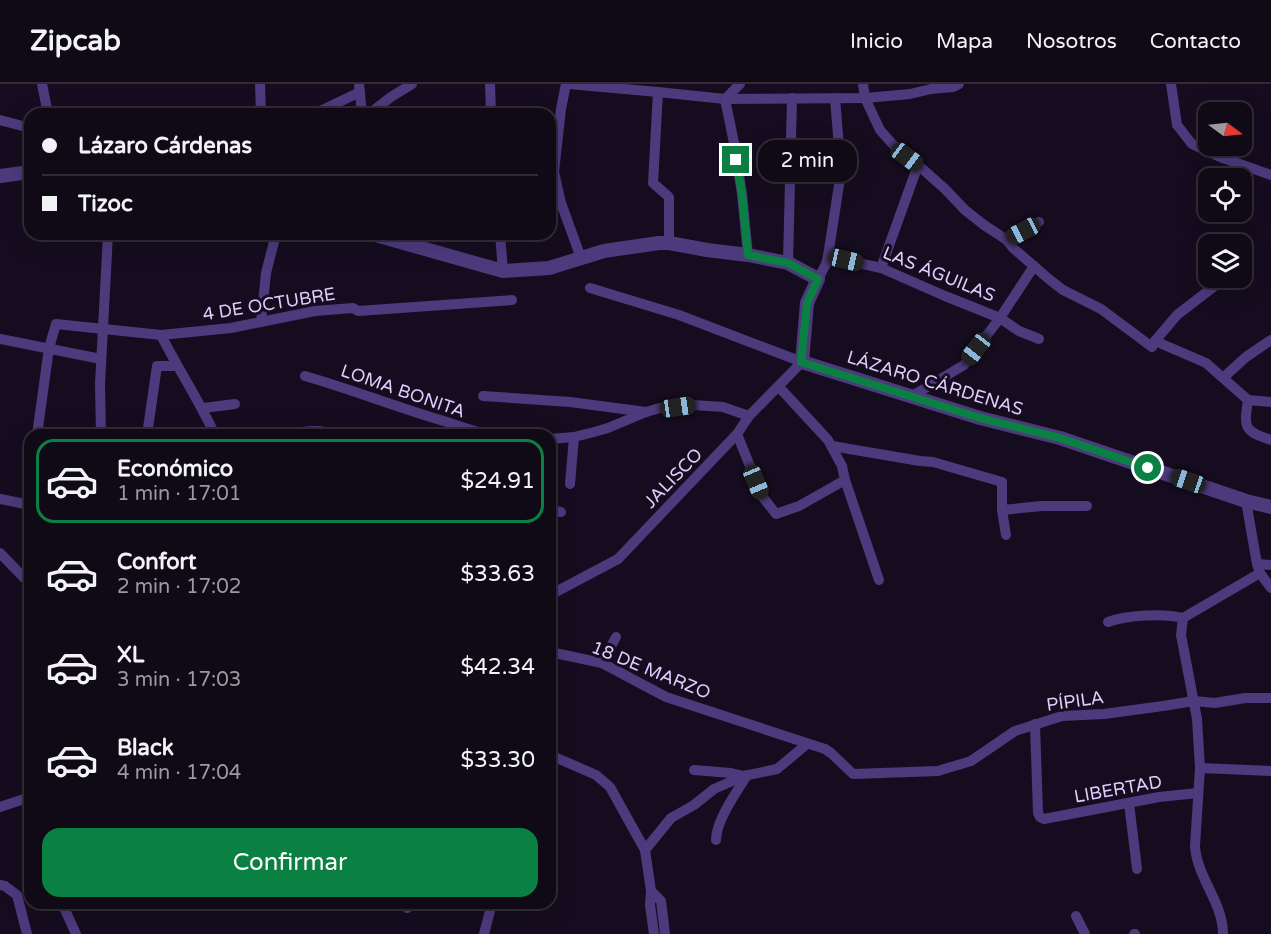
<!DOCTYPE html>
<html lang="es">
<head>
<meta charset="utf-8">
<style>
  body { margin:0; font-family:"Varela Round",sans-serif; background:#191320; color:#f1f3f6; height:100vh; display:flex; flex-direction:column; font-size:22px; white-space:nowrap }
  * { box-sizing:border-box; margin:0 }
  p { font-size:20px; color:#9c9aa1 }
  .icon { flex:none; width:33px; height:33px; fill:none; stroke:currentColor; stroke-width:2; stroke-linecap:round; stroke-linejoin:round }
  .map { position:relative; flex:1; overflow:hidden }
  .drawer { position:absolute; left:24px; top:345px; width:532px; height:480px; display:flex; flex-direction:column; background:#100a17; border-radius:18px; box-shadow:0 6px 24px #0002,0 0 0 2px #302b36 }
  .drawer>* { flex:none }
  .top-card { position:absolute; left:24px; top:24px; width:532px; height:132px; border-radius:18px; box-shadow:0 6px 24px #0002,0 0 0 2px #302b36; display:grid; align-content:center; height:132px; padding:0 18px; background:#100a17 }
  .needle { width:39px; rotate:105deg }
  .buttons { position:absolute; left:1198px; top:18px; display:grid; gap:12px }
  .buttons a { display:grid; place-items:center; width:54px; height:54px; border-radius:12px; background:#100a17; box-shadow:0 6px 24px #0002,0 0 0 2px #302b36; font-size:30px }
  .end { position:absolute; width:27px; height:27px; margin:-14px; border:8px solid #0b8043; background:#fff; box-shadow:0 0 0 3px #fff }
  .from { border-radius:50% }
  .bubble { position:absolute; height:42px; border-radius:18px; background:#100a17; box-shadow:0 6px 24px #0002,0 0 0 2px #302b36; font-size:20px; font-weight:600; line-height:42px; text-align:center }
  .car { position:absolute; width:18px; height:36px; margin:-18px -9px; border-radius:8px; box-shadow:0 0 4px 2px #0007; background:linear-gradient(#222 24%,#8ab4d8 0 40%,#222 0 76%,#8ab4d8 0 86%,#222 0) }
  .top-card b { display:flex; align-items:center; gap:21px; height:57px; font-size:22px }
  .top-card b+b { border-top:2px solid #302b36 }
  .top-card i { width:15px; height:15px; background:#f1f3f6 }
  ul { padding:10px 0 0; list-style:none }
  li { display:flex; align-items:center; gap:18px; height:84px; margin:0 12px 9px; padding:0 6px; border:3px solid transparent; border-radius:18px }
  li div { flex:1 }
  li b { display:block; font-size:22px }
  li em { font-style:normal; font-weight:600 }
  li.selected { border-color:#0b8043 }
  li>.icon { width:54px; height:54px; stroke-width:1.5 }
  .primary-button { display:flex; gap:12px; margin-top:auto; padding:12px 18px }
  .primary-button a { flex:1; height:69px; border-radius:18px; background:#0b8043; color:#fff; font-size:24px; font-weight:600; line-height:69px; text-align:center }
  header { display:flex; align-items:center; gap:36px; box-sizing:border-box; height:84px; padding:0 30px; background:#100a17; border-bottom:2px solid #302b36 }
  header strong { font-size:28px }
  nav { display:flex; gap:33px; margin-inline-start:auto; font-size:21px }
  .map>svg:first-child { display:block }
</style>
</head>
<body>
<header>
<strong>Zipcab</strong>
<nav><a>Inicio</a><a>Mapa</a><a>Nosotros</a><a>Contacto</a></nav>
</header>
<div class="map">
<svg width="1271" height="850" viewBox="0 0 1271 850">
  <rect width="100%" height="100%" fill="#150d1f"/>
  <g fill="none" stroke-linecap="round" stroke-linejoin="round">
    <g stroke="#4c3a7d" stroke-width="10">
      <path d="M42,0l6,30"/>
      <path d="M260,0l1,30"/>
      <path d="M359,0l3,30"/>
      <path d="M490,0l1,30"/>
      <path d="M566,0l-5,25 -7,63 7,31 20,55"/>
      <path d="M569,0l89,8 67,7 140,-1 45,-4 21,-5 22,-2 6,-3"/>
      <path d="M863,0l2,14 15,32 17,19 21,16 27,24 20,21 19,15 23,15 6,8 37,32 13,10 38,19 51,38 3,-6 51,22 42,37"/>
      <path d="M1171,0l6,41 15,19 28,13 51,18"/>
      <path d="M658,8l-5,91 16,14v46"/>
      <path d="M725,15l9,44 8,51 6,61"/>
      <path d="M725,15l15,-15"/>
      <path d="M314,30l46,-22"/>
      <path d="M369,30l22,-17 21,-13"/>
      <path d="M0,36l30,8"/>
      <path d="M500,150l3,37"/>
      <path d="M1007,156l32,-18"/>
      <path d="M828,172l53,12 64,28 55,22 19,13 20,8"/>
      <path d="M788,179l4,-165"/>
      <path d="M1242,181l2,-1"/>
      <path d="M881,184l37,-103"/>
      <path d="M818,195l8,-15 2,-8 13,-84 -6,-74"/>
      <path d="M261,238l5,-49 10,-39"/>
      <path d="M161,251c17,34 38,65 54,100"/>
      <path d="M0,255l101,20"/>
      <path d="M1155,257l22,-26 48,-37"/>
      <path d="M305,292c48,14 94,32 142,46 15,5 29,10 44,13"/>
      <path d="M1224,293l22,-20 25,-17"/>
      <path d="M483,312l87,6 76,10"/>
      <path d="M912,312l52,-31 36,-47 34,-52"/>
      <path d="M1248,316c-4,27 -5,31 23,40"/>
      <path d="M1248,316l23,2"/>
      <path d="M203,324l32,-4"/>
      <path d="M737,350l25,62 14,18 23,-8 46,-26 -3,-14 -14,-26 -49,-53"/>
      <path d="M37,351l12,-87 7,-24 105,11 70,-7 84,-17 38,-3 5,3 154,-11"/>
      <path d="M101,351l-1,-51 8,-150"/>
      <path d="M147,351l10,-69h20"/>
      <path d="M288,351c15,-4 32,-7 46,0"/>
      <path d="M550,355l24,-2 20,-5 14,-4 38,-16 14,-4 18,-1 15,-2 30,2 26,9"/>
      <path d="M832,362l88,15 13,1 69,20v28l40,-4h45"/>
      <path d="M845,396l34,100"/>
      <path d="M570,400l4,-47"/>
      <path d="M0,415l30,6"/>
      <path d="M1246,417l11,63 3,9 11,15"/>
      <path d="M27,420l3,-18"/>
      <path d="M550,426l11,2"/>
      <path d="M1002,426l4,25"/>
      <path d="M0,469l30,31"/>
      <path d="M1257,480l14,1"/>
      <path d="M550,511l68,-36 119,-125 12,-18 53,-54 -123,-47 -89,-27"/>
      <path d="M1108,538c19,-7 56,-9 75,-4"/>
      <path d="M550,568l52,11 64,34 159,52 6,4 22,21 85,-3 33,-10 44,-30 47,-15 42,-2 59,-8 31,-5 21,2 30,-5h26"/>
      <path d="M602,579l14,-26"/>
      <path d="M1035,640l3,89 2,4 4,2 115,-22 39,-4"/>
      <path d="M550,671l46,20 14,12 35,63 6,41 -1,14 4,29"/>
      <path d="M1200,684l71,3"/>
      <path d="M694,686l37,3 13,3 33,-7 30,-25"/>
      <path d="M1129,719l8,66"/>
      <path d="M0,723l30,-10"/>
      <path d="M716,756c0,-20 21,-48 31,-65"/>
      <path d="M645,766l26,-32 23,-13 20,-16 30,-13"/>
      <path d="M0,801l5,1 12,9 10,39"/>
      <path d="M651,807l10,10 4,33"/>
      <path d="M62,819l14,31"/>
      <path d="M407,824l10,-5"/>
      <path d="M1076,832l9,18"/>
      <path d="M484,850l8,-31"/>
      <path d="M1134,850h1"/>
      <path d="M1223,850c0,-32 -26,-56 -28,-88l5,-78 -3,-49 -16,-84 2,-17 77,-45"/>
    </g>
    <g stroke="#4c3a7d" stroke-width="14">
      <path d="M0,92l30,-4"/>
      <path d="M372,150l131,37 46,-3 55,-17 55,-8h10l38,7 41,5 40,8 30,16 -11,24 -5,59 178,56 80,20 186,63 25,6"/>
    </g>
  </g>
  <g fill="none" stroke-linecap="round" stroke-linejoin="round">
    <path stroke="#0b8043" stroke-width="8" d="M736,76l6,34 6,61 40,8 30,16 -11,24 -6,59 179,56 80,20 88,30"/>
  </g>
  <g text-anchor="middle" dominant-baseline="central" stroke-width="6" stroke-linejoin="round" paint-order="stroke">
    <g font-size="18" fill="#decefd" stroke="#150d1f">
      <text transform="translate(939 190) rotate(22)">LAS ÁGUILAS</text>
      <text transform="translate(269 220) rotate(-9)">4 DE OCTUBRE</text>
      <text transform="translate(935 299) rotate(17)">LÁZARO CÁRDENAS</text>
      <text transform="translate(403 307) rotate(19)">LOMA BONITA</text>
      <text transform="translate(673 394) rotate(-46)">JALISCO</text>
      <text transform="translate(651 586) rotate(22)">18 DE MARZO</text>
      <text transform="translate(1075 617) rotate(-8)">PÍPILA</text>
      <text transform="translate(1118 705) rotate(-10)">LIBERTAD</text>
    </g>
  </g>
</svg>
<div class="buttons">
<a><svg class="needle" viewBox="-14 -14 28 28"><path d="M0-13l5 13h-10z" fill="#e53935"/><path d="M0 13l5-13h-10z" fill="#9c9aa1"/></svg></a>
<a><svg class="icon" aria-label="locate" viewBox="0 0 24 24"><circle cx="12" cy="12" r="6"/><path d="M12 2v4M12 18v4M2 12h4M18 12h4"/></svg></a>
<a><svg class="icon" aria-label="layers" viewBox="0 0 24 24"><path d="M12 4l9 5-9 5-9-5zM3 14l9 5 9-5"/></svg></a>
</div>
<i class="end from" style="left:1148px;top:384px"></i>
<i class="end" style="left:736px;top:76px"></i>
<div class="bubble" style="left:758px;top:56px;width:99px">2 min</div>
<i class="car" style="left:907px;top:73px;rotate:127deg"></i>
<i class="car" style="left:1023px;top:147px;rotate:242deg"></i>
<i class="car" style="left:846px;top:176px;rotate:103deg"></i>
<i class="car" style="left:976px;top:265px;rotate:218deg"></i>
<i class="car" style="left:678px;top:323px;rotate:82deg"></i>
<i class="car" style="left:1188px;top:397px;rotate:289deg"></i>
<i class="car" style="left:756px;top:398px;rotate:157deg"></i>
<div class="top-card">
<b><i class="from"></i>Lázaro Cárdenas</b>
<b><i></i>Tizoc</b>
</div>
<section class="drawer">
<ul>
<li class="selected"><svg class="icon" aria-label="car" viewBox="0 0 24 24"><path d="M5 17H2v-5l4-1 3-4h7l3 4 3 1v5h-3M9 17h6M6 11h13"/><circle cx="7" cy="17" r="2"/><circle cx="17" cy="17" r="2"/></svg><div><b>Económico</b><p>1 min · 17:01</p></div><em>$24.91</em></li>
<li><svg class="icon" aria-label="car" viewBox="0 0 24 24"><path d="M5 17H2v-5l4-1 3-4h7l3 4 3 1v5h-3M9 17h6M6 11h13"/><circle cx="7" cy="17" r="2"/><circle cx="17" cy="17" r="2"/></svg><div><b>Confort</b><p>2 min · 17:02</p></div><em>$33.63</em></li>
<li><svg class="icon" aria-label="car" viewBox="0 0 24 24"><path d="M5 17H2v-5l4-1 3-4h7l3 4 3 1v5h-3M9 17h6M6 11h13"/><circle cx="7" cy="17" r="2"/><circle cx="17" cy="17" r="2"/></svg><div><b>XL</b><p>3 min · 17:03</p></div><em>$42.34</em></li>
<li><svg class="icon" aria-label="car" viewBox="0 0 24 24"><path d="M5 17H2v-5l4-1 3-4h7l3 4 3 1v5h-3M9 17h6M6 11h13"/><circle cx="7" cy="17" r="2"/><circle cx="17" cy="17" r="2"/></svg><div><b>Black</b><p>4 min · 17:04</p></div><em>$33.30</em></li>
</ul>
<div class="primary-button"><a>Confirmar</a></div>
</section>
</div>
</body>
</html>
